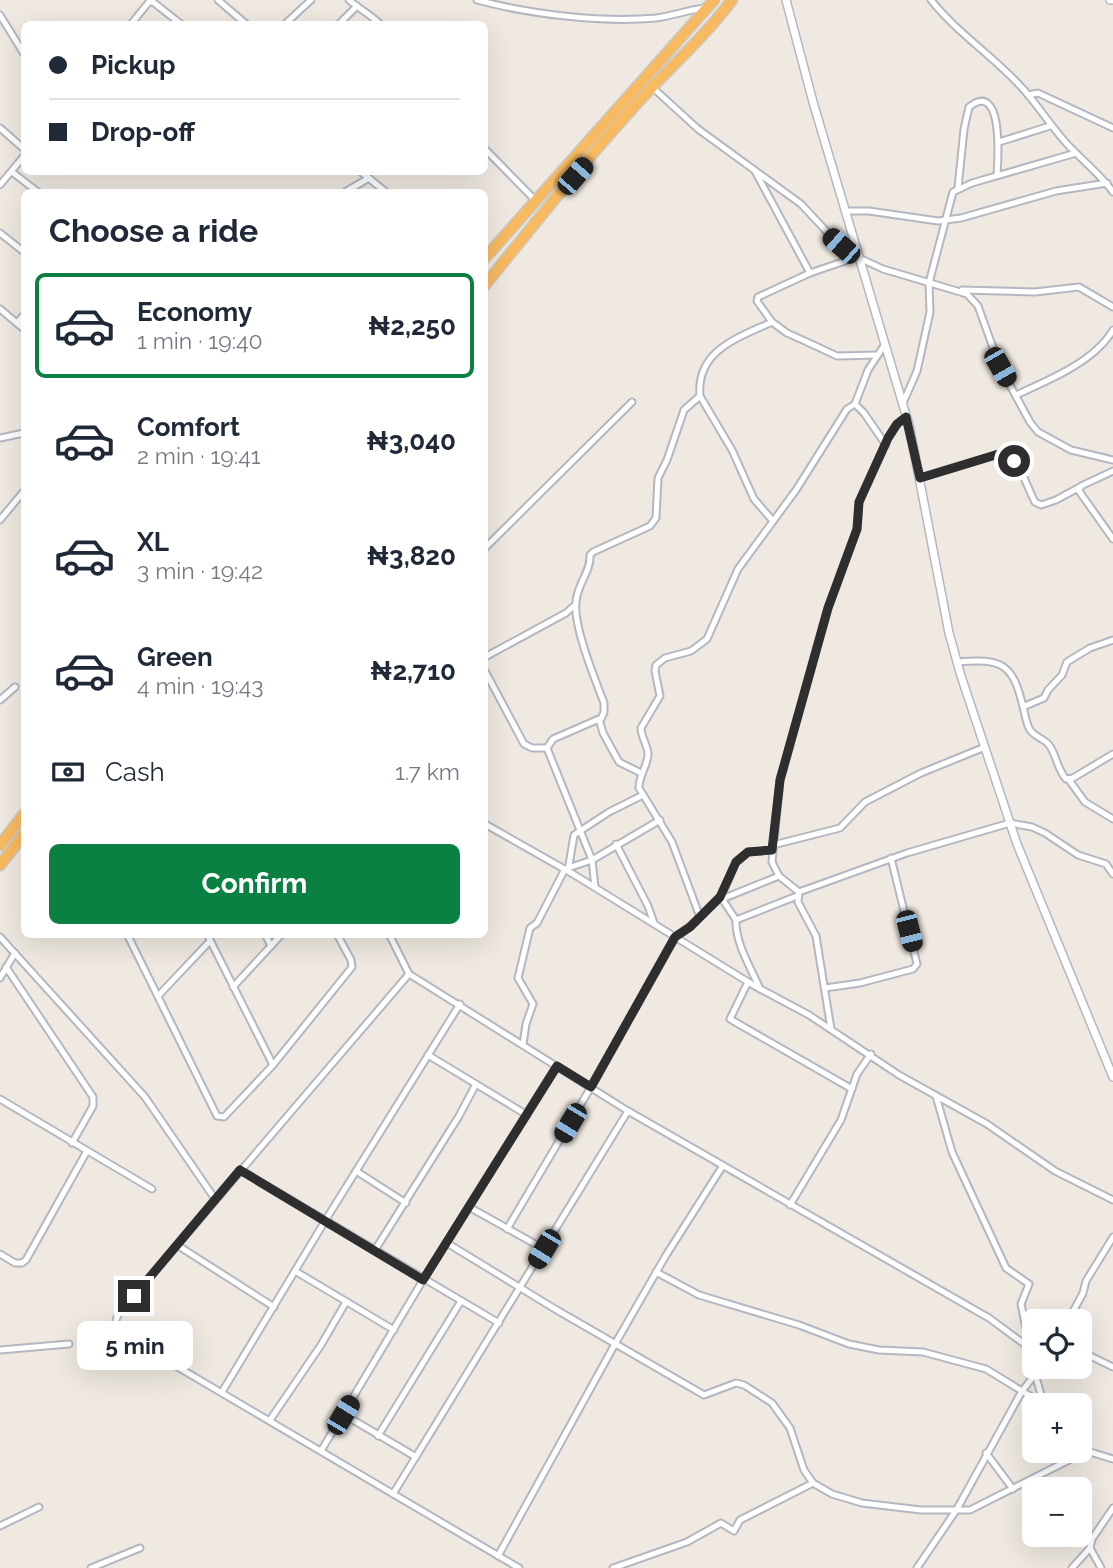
<!DOCTYPE html>
<html lang="en">
<head>
<meta charset="utf-8">
<style>
  body { margin:0; font-family:Raleway,sans-serif; background:#f6f6f7; color:#1f2937; height:100vh; display:flex; flex-direction:column; font-size:26px; white-space:nowrap }
  * { box-sizing:border-box; margin:0 }
  p { font-size:23px; color:#747a83 }
  .icon { flex:none; width:38px; height:38px; fill:none; stroke:currentColor; stroke-width:2; stroke-linecap:round; stroke-linejoin:round }
  .map { position:relative; flex:1; overflow:hidden }
  .side { position:absolute; left:21px; top:189px; width:467px; height:749px; display:flex; flex-direction:column; background:#fff; border-radius:10px; box-shadow:0 7px 28px #0002 }
  .side>* { flex:none }
  .banner { position:absolute; left:21px; top:21px; width:467px; height:154px; border-radius:10px; box-shadow:0 7px 28px #0002; display:grid; align-content:center; height:154px; padding:0 28px; background:#fff }
  .fabs { position:absolute; left:1022px; top:1309px; display:grid; gap:14px }
  .fabs a { display:grid; place-items:center; width:70px; height:70px; border-radius:10px; background:#fff; box-shadow:0 7px 28px #0002; font-size:35px }
  .end { position:absolute; width:32px; height:32px; margin:-16px; border:9px solid #2e2e2e; background:#fff; box-shadow:0 0 0 4px #fff }
  .from { border-radius:50% }
  .bubble { position:absolute; height:49px; border-radius:10px; background:#fff; box-shadow:0 7px 28px #0002; font-size:23px; font-weight:700; line-height:49px; text-align:center }
  .car { position:absolute; width:21px; height:42px; margin:-21px -10px; border-radius:9px; box-shadow:0 0 5px 2px #0007; background:linear-gradient(#222 24%,#8ab4d8 0 40%,#222 0 76%,#8ab4d8 0 86%,#222 0) }
  .banner b { display:flex; align-items:center; gap:24px; height:66px; font-size:26px }
  .banner b+b { border-top:2px solid #e0e1e3 }
  .banner i { width:18px; height:18px; background:#1f2937 }
  ul { padding:0; list-style:none }
  li { display:flex; align-items:center; gap:21px; height:105px; margin:0 14px 10px; padding:0 14px; border:4px solid transparent; border-radius:10px }
  li div { flex:1 }
  li b { display:block; font-size:26px }
  li em { font-style:normal; font-weight:700 }
  li.on { border-color:#0b8043 }
  li>.icon { width:63px; height:63px; stroke-width:1.5 }
  h2 { padding:0 28px; font-size:32px; line-height:84px }
  .pay { display:flex; align-items:center; gap:18px; height:77px; padding:0 28px; font-size:26px }
  .pay p { margin-inline-start:auto }
  .cta { display:flex; gap:14px; margin-top:auto; padding:14px 28px }
  .cta a { flex:1; height:80px; border-radius:10px; background:#0b8043; color:#fff; font-size:28px; font-weight:700; line-height:80px; text-align:center }
  .map>svg:first-child { display:block }
</style>
</head>
<body>
<div class="map">
<svg width="1113" height="1568" viewBox="0 0 1113 1568">
  <rect width="100%" height="100%" fill="#efe9e1"/>
  <g fill="none" stroke-linecap="round" stroke-linejoin="round">
    <defs>
      <g id="minor">
        <path d="M218,0l28,24"/>
        <path d="M349,0c10,9 21,14 31,24"/>
        <path d="M477,0c52,14 125,23 179,18 16,-2 32,-8 48,-10"/>
        <path d="M931,0c27,34 65,58 93,90 16,18 28,38 44,55 15,16 33,30 45,47"/>
        <path d="M0,15l24,39"/>
        <path d="M131,24l18,-22h4l28,22"/>
        <path d="M285,24l26,-24"/>
        <path d="M339,24l18,-18"/>
        <path d="M652,87l46,42 103,75 27,29 27,24"/>
        <path d="M1028,95l10,-2 75,35"/>
        <path d="M0,128l24,21"/>
        <path d="M999,142l51,-16"/>
        <path d="M485,149l49,50"/>
        <path d="M755,171l55,102"/>
        <path d="M12,172l26,20"/>
        <path d="M361,172l25,20"/>
        <path d="M0,185l24,-29"/>
        <path d="M958,188l6,-59 5,-22c35,-28 29,54 28,68"/>
        <path d="M345,192l24,-14"/>
        <path d="M846,211h23l69,10 23,-3 95,-27 51,-8"/>
        <path d="M0,233l24,19"/>
        <path d="M962,290l73,2 44,-5 34,20"/>
        <path d="M0,309l24,20"/>
        <path d="M772,322c-35,16 -76,29 -72,74l32,54 22,49 19,22"/>
        <path d="M17,323l7,-8"/>
        <path d="M878,355l-41,1 -30,-14 -20,-9 -15,-11 -15,-21 1,-4 52,-24 47,-16 26,12 84,25 11,12 22,61 30,55 8,10 33,18 42,10"/>
        <path d="M1016,395c33,-15 78,-33 97,-65"/>
        <path d="M903,403l14,-32 13,-59 -1,-29 24,-91 19,-9 104,-30"/>
        <path d="M855,404l9,9 22,32"/>
        <path d="M0,438l24,-5"/>
        <path d="M1113,471l-32,15 -2,5 34,48"/>
        <path d="M920,478l82,-25c17,3 25,35 33,49l6,3 15,-5 24,-13"/>
        <path d="M0,520l24,-29"/>
        <path d="M485,548l147,-146"/>
        <path d="M485,657l81,-44 9,-8"/>
        <path d="M958,662c43,-4 55,1 65,45 2,7 3,15 6,21 4,9 15,10 20,17 8,11 8,24 17,34l7,-1 40,-24"/>
        <path d="M485,671l39,73 8,4h15"/>
        <path d="M0,700l15,-13"/>
        <path d="M1023,704l2,2 19,-8 4,-8 14,-15 5,-13 23,-14 23,-8"/>
        <path d="M601,719l3,-7v-9c-9,-24 -31,-77 -28,-101 1,-18 15,-30 14,-47l3,-3 57,-26 6,-8 2,-40 9,-18 17,-50 16,-14"/>
        <path d="M547,748l45,112 3,27"/>
        <path d="M547,748l6,-9 46,-20 4,14 16,29 22,11"/>
        <path d="M1069,780l16,22 28,17"/>
        <path d="M485,824l88,50 180,111 56,30 90,60 88,49 68,47 58,29"/>
        <path d="M616,844l32,62 6,17"/>
        <path d="M773,845l67,-17 25,-26 56,-29 64,-26"/>
        <path d="M568,868l24,-8 68,-40"/>
        <path d="M568,871l6,-36 35,-23 34,-17"/>
        <path d="M799,892l-20,-16 -7,-14 8,-82 48,-172 29,-79 2,-27 29,-64 9,-14 9,-7"/>
        <path d="M721,897l15,23"/>
        <path d="M722,899l57,-23"/>
        <path d="M700,917l-28,-75 -33,-54c0,-13 8,-21 9,-33 0,-10 -7,-17 -7,-27l19,-32 -5,-25 1,-6 9,-7 26,-7 16,-12 31,-70 58,-79 51,-81 8,-5 13,-34 17,-26"/>
        <path d="M127,934l90,182 7,1 49,-52 -66,-131"/>
        <path d="M265,934l6,12"/>
        <path d="M389,934l20,40 -290,339c-4,8 -5,12 1,20l399,235"/>
        <path d="M0,937l145,160 70,102"/>
        <path d="M6,967l87,130v9l-21,37"/>
        <path d="M0,978l15,-25"/>
        <path d="M748,982l-18,37 122,70"/>
        <path d="M233,987l49,-53"/>
        <path d="M825,988l35,-5 53,-14 4,-5 -26,-106"/>
        <path d="M760,989c-9,-21 -25,-46 -24,-69l61,-24"/>
        <path d="M158,996l52,-55"/>
        <path d="M831,1029l-15,-93 -18,-34 1,-10 108,-39 103,-30 22,4 13,6 33,22 28,9 7,10"/>
        <path d="M523,1044l3,-20 7,-20 -15,-26 12,-50 7,-5 28,-54"/>
        <path d="M428,1055l99,60"/>
        <path d="M273,1065l79,-98 -1,-7 -14,-26"/>
        <path d="M936,1096l16,56 54,116 23,16 -8,20 9,44"/>
        <path d="M0,1099l152,90"/>
        <path d="M628,1111l361,207 42,31 3,6"/>
        <path d="M240,1170l259,153"/>
        <path d="M356,1171l50,32"/>
        <path d="M790,1205l51,-85 16,-46 14,-20"/>
        <path d="M469,1207l75,42"/>
        <path d="M507,1229l84,-142 84,-150 14,-10 32,-30 15,-35 12,-10 24,-2"/>
        <path d="M447,1243l108,66 149,86 32,-12 8,2 28,18 18,25 14,42 9,13 19,11 30,9 59,7h49l117,-59"/>
        <path d="M177,1245l97,62"/>
        <path d="M375,1250l84,-134 17,-32"/>
        <path d="M0,1254l15,9h7l4,-3 61,-109"/>
        <path d="M295,1271l99,59"/>
        <path d="M656,1272l43,23 100,30 50,19 30,6 44,2 63,17 59,36"/>
        <path d="M1068,1321l15,-28 3,-12 27,-44"/>
        <path d="M0,1350l69,-6"/>
        <path d="M1080,1351l33,16"/>
        <path d="M1035,1374l9,31"/>
        <path d="M222,1392l103,-171 135,-217"/>
        <path d="M343,1414l73,43"/>
        <path d="M270,1420l51,-75 25,-43"/>
        <path d="M378,1436l83,-135"/>
        <path d="M1080,1445l7,6 26,8"/>
        <path d="M321,1451l102,-171 134,-214"/>
        <path d="M986,1453l27,36"/>
        <path d="M393,1494l235,-383 -219,-137"/>
        <path d="M0,1526l39,-19"/>
        <path d="M498,1556l117,-212 50,-87 57,-90"/>
        <path d="M91,1568l49,-20"/>
        <path d="M613,1568l74,-26 34,-19 13,8 6,-11 73,-37"/>
        <path d="M917,1568l40,-59 65,-118 19,-24"/>
        <path d="M1072,1568l18,-20"/>
        <path d="M1101,1568l-11,-20 2,-9 21,-31"/>
      </g>
      <g id="tertiary">
        <path d="M786,0l27,102 96,323 40,208 12,43 56,168 96,233"/>
        <path d="M1110,0h3"/>
      </g>
      <g id="trunk">
        <path d="M485,258l229,-258"/>
        <path d="M485,285c54,-67 108,-135 167,-198 28,-29 56,-55 80,-87"/>
        <path d="M0,845l24,-31"/>
        <path d="M0,865l24,-31"/>
      </g>
    </defs>
    <use href="#minor" stroke="#b4b7c1" stroke-width="9"/>
    <use href="#tertiary" stroke="#b4b7c1" stroke-width="10"/>
    <use href="#trunk" stroke="#c9c9c9" stroke-width="13"/>
    <use href="#minor" stroke="#fff" stroke-width="5"/>
    <use href="#tertiary" stroke="#fff" stroke-width="7"/>
    <use href="#trunk" stroke="#f8ba60" stroke-width="10"/>
  </g>
  <g fill="none" stroke-linecap="round" stroke-linejoin="round">
    <path stroke="#2e2e2e" stroke-width="9" d="M134,1296l106,-126 183,110 134,-214 34,21 84,-150 15,-10 30,-30 16,-35 12,-10 24,-2 8,-70 48,-172 29,-79 2,-27 29,-64 9,-14 9,-7 14,61 82,-25 6,1 6,7"/>
  </g>
</svg>
<div class="fabs">
<a><svg class="icon" aria-label="locate" viewBox="0 0 24 24"><circle cx="12" cy="12" r="6"/><path d="M12 2v4M12 18v4M2 12h4M18 12h4"/></svg></a>
<a>+</a>
<a>−</a>
</div>
<i class="end from" style="left:1014px;top:461px"></i>
<i class="end" style="left:134px;top:1296px"></i>
<div class="bubble" style="left:77px;top:1321px;width:116px">5 min</div>
<i class="car" style="left:575px;top:176px;rotate:41deg"></i>
<i class="car" style="left:841px;top:246px;rotate:311deg"></i>
<i class="car" style="left:1000px;top:367px;rotate:150deg"></i>
<i class="car" style="left:909px;top:931px;rotate:166deg"></i>
<i class="car" style="left:570px;top:1123px;rotate:211deg"></i>
<i class="car" style="left:544px;top:1249px;rotate:211deg"></i>
<i class="car" style="left:343px;top:1415px;rotate:31deg"></i>
<div class="banner">
<b><i class="from"></i>Pickup</b>
<b><i></i>Drop-off</b>
</div>
<section class="side">
<h2>Choose a ride</h2>
<ul>
<li class="on"><svg class="icon" aria-label="car" viewBox="0 0 24 24"><path d="M5 17H2v-5l4-1 3-4h7l3 4 3 1v5h-3M9 17h6M6 11h13"/><circle cx="7" cy="17" r="2"/><circle cx="17" cy="17" r="2"/></svg><div><b>Economy</b><p>1 min · 19:40</p></div><em>₦2,250</em></li>
<li><svg class="icon" aria-label="car" viewBox="0 0 24 24"><path d="M5 17H2v-5l4-1 3-4h7l3 4 3 1v5h-3M9 17h6M6 11h13"/><circle cx="7" cy="17" r="2"/><circle cx="17" cy="17" r="2"/></svg><div><b>Comfort</b><p>2 min · 19:41</p></div><em>₦3,040</em></li>
<li><svg class="icon" aria-label="car" viewBox="0 0 24 24"><path d="M5 17H2v-5l4-1 3-4h7l3 4 3 1v5h-3M9 17h6M6 11h13"/><circle cx="7" cy="17" r="2"/><circle cx="17" cy="17" r="2"/></svg><div><b>XL</b><p>3 min · 19:42</p></div><em>₦3,820</em></li>
<li><svg class="icon" aria-label="car" viewBox="0 0 24 24"><path d="M5 17H2v-5l4-1 3-4h7l3 4 3 1v5h-3M9 17h6M6 11h13"/><circle cx="7" cy="17" r="2"/><circle cx="17" cy="17" r="2"/></svg><div><b>Green</b><p>4 min · 19:43</p></div><em>₦2,710</em></li>
</ul>
<div class="pay"><svg class="icon" aria-label="cash" viewBox="0 0 24 24"><path d="M3 7h18v10H3z"/><circle cx="12" cy="12" r="2"/></svg>Cash<p>1.7 km</p></div>
<div class="cta"><a>Confirm</a></div>
</section>
</div>
</body>
</html>
